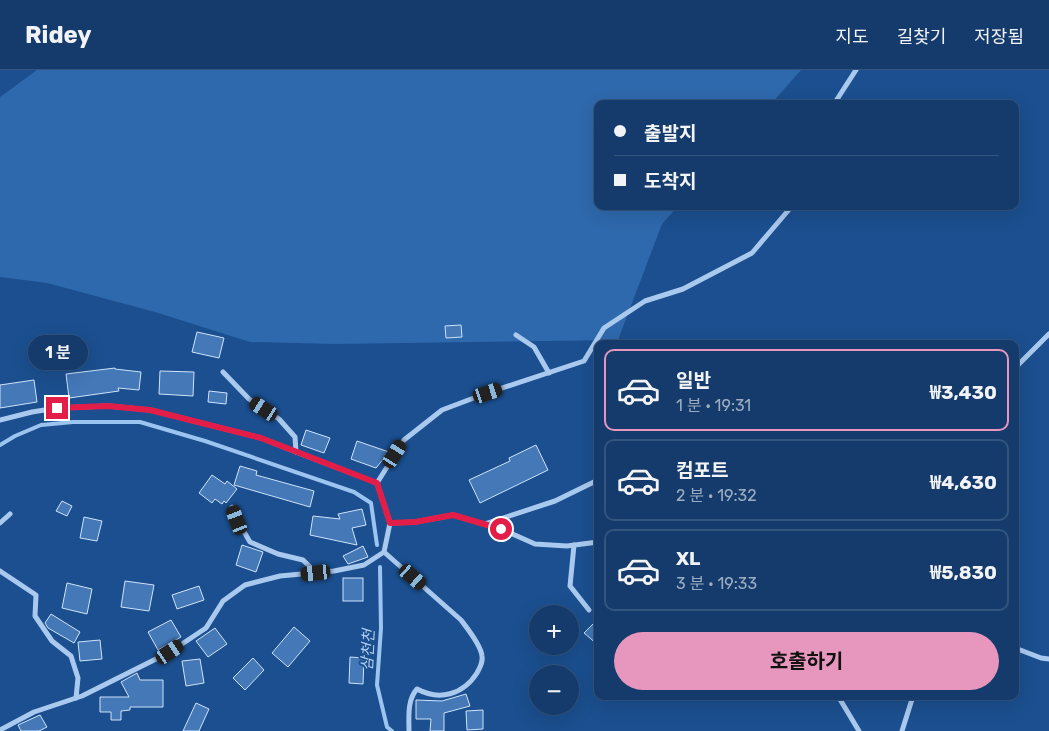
<!DOCTYPE html>
<html lang="ko">
<head>
<meta charset="utf-8">
<style>
  body { margin:0; font-family:Rubik,"Noto Sans KR",sans-serif; background:#214673; color:#f1f3f6; height:100vh; display:flex; flex-direction:column; font-size:19px; white-space:nowrap }
  * { box-sizing:border-box; margin:0 }
  p { font-size:16px; color:#9dadc1 }
  .icon { flex:none; width:28px; height:28px; fill:none; stroke:currentColor; stroke-width:2; stroke-linecap:round; stroke-linejoin:round }
  .map { position:relative; flex:1; overflow:hidden }
  .panel { position:absolute; left:594px; top:270px; width:425px; height:360px; display:flex; flex-direction:column; background:#143b6b; border-radius:10px; box-shadow:0 5px 20px #0002,0 0 0 1px #33557e }
  .panel>* { flex:none }
  .top-card { position:absolute; left:594px; top:30px; width:425px; height:110px; border-radius:10px; box-shadow:0 5px 20px #0002,0 0 0 1px #33557e; display:grid; align-content:center; height:110px; padding:0 20px; background:#143b6b }
  .buttons { position:absolute; left:529px; top:535px; display:grid; gap:10px }
  .buttons a { display:grid; place-items:center; width:50px; height:50px; border-radius:50%; background:#143b6b; box-shadow:0 5px 20px #0002,0 0 0 1px #33557e; font-size:25px }
  .end { position:absolute; width:22px; height:22px; margin:-11px; border:6px solid #e11d48; background:#fff; box-shadow:0 0 0 2px #fff }
  .from { border-radius:50% }
  .bubble { position:absolute; height:35px; border-radius:18px; background:#143b6b; box-shadow:0 5px 20px #0002,0 0 0 1px #33557e; font-size:16px; font-weight:700; line-height:35px; text-align:center }
  .car { position:absolute; width:15px; height:30px; margin:-15px -8px; border-radius:6px; box-shadow:0 0 4px 1px #0007; background:linear-gradient(#222 24%,#8ab4d8 0 40%,#222 0 76%,#8ab4d8 0 86%,#222 0) }
  .top-card b { display:flex; align-items:center; gap:18px; height:48px; font-size:19px }
  .top-card b+b { border-top:1px solid #33557e }
  .top-card i { width:12px; height:12px; background:#f1f3f6 }
  ul { padding:9px 0 0; list-style:none }
  li { display:flex; align-items:center; gap:15px; height:82px; margin:0 10px 8px; padding:0 10px; border:2px solid #33557e; border-radius:10px }
  li div { flex:1 }
  li b { display:block; font-size:19px }
  li em { font-style:normal; font-weight:700 }
  li.active { border-color:#e797bd }
  li>.icon { width:45px; height:45px; stroke-width:1.5 }
  .primary-button { display:flex; gap:10px; margin-top:auto; padding:10px 20px }
  .primary-button a { flex:1; height:58px; border-radius:30px; background:#e797bd; color:#111; font-size:20px; font-weight:700; line-height:58px; text-align:center }
  header { display:flex; align-items:center; gap:30px; box-sizing:border-box; height:70px; padding:0 25px; background:#143b6b; border-bottom:1px solid #33557e }
  header strong { font-size:24px }
  nav { display:flex; gap:28px; margin-inline-start:auto; font-size:18px }
  .map>svg:first-child { display:block }
</style>
</head>
<body>
<header>
<strong>Ridey</strong>
<nav><a>지도</a><a>길찾기</a><a>저장됨</a></nav>
</header>
<div class="map">
<svg width="1049" height="661" viewBox="0 0 1049 661">
  <rect width="100%" height="100%" fill="#1b4f8f"/>
  <path fill="#2e69ad" d="M37,0h764l-30,34h-173v102h80l-16,18 -44,116 -283,4 -85,-2 -95,-30 -108,-29 -47,-6v-180z"/>
  <g fill="none" stroke-linecap="round" stroke-linejoin="round">
    <g stroke="#9cc4f0" stroke-width="4">
      <path d="M0,375l15,-9 26,-11 32,-3h67l65,19 149,51 17,11 6,42"/>
      <path d="M380,497l1,61 -4,57 10,42 5,4"/>
    </g>
  </g>
  <g fill="#4478b7" stroke="#cfe3fa">
    <path d="M461,255l1,12 -16,1 -1,-12z"/>
    <path d="M197,262l27,6 -5,20 -27,-6z"/>
    <path d="M115,298v1l26,3 -2,18 -21,-2 1,3 -50,7 -3,-24z"/>
    <path d="M160,301l34,1 -1,24 -34,-2z"/>
    <path d="M34,310l3,22 -37,6v-23z"/>
    <path d="M209,321l18,2 -1,11 -18,-2z"/>
    <path d="M306,360l24,8 -6,15 -23,-8z"/>
    <path d="M357,371l32,11 -13,16 -25,-9z"/>
    <path d="M536,375l12,25 -68,33 -11,-23 41,-19 -1,-3z"/>
    <path d="M240,396l17,5 -1,4 58,16 -4,16 -76,-22z"/>
    <path d="M212,405l13,9 2,-3 10,8 -11,14 -2,-2 -2,3 -7,-5 -3,4 -13,-10z"/>
    <path d="M62,431l10,5 -5,10 -11,-5z"/>
    <path d="M362,439l4,16 -14,3 5,17 -47,-10 3,-19 27,3 -2,-5z"/>
    <path d="M84,447l18,4 -5,20 -17,-3z"/>
    <path d="M242,475l21,7 -7,20 -20,-7z"/>
    <path d="M363,476l5,11 -20,7 -5,-8z"/>
    <rect x="343" y="508" width="20" height="23"/>
    <path d="M125,511l29,4 -5,26 -28,-4z"/>
    <path d="M67,513l25,6 -5,25 -25,-6z"/>
    <path d="M199,516l5,14 -27,9 -5,-14z"/>
    <path d="M51,544l29,18 -6,11 -26,-15 -3,-5z"/>
    <path d="M598,549v26l-14,-12z"/>
    <path d="M171,550l10,17 -23,13 -10,-18z"/>
    <path d="M294,557l16,14 -22,26 -16,-14z"/>
    <path d="M215,558l12,16 -19,13 -12,-16z"/>
    <path d="M100,570l2,19 -22,2 -2,-19z"/>
    <path d="M350,587l14,1 -1,26 -14,-1z"/>
    <path d="M253,588l11,12 -19,20 -12,-12z"/>
    <path d="M200,589l4,24 -18,3 -4,-25z"/>
    <path d="M137,603l3,7h23v27h-33v3l-9,1v9h-10v-8h-11v-15h29l-8,-15z"/>
    <path d="M466,624l4,12 -26,7v18h-14l1,-12h-15v-19l26,1z"/>
    <path d="M196,633l13,6 -10,22h-16z"/>
    <path d="M483,640v19l-16,1 -1,-19z"/>
    <path d="M40,645l7,12 -8,4h-18l-3,-6z"/>
  </g>
  <g fill="none" stroke-linecap="round" stroke-linejoin="round">
    <g stroke="#a9c9ee" stroke-width="5">
      <path d="M834,34l22,-34"/>
      <path d="M516,265l18,12 15,26"/>
      <path d="M1015,298l34,-34"/>
      <path d="M0,350l32,-8 25,-4 51,-2 42,4 111,28 35,14"/>
      <path d="M377,413l27,-43 38,-30 45,-17 97,-32 20,-33 41,-27 38,-12 69,-36 40,-47"/>
      <path d="M232,437l5,13 13,22 28,12 25,6 13,13"/>
      <path d="M0,453l10,-9"/>
      <path d="M390,453l25,-1 38,-7 48,14 34,15 32,2 31,-4"/>
      <path d="M485,454l70,-23 43,-21"/>
      <path d="M574,475l-4,41 19,24"/>
      <path d="M384,482l77,68c6,8 20,25 21,36 1,7 -2,11 -5,17 -14,22 -38,28 -60,16 -10,11 -8,28 -8,42"/>
      <path d="M0,501l36,24 -1,21 17,25 19,15 7,22 -2,20"/>
      <path d="M1015,578l26,10 8,1"/>
      <path d="M838,626l21,35"/>
      <path d="M0,660l34,-18 48,-16 88,-44 36,-24 17,-27 22,-16 35,-9 54,-5 30,-6 20,-13 6,-29 -13,-40 -81,-31 -1,-15 -16,-18 -30,-20 -26,-27"/>
      <path d="M902,661l11,-35"/>
    </g>
  </g>
  <g fill="none" stroke-linecap="round" stroke-linejoin="round">
    <path stroke="#e11d48" stroke-width="6" d="M57,338l51,-2 42,4 111,28 116,45 13,40 25,-1 38,-7 48,14"/>
  </g>
  <g text-anchor="middle" dominant-baseline="central" stroke-width="4" stroke-linejoin="round" paint-order="stroke">
    <g font-size="15" font-style="italic" fill="#b5d3f5" stroke="#1b4f8f">
      <text transform="translate(368 580) rotate(-87)">삼천천</text>
    </g>
  </g>
</svg>
<div class="buttons">
<a>+</a>
<a>−</a>
</div>
<i class="end from" style="left:501px;top:459px"></i>
<i class="end" style="left:57px;top:338px"></i>
<div class="bubble" style="left:28px;top:265px;width:60px">1 분</div>
<i class="car" style="left:488px;top:323px;rotate:72deg"></i>
<i class="car" style="left:264px;top:339px;rotate:303deg"></i>
<i class="car" style="left:395px;top:384px;rotate:32deg"></i>
<i class="car" style="left:237px;top:450px;rotate:339deg"></i>
<i class="car" style="left:316px;top:503px;rotate:264deg"></i>
<i class="car" style="left:413px;top:507px;rotate:131deg"></i>
<i class="car" style="left:170px;top:582px;rotate:56deg"></i>
<div class="top-card">
<b><i class="from"></i>출발지</b>
<b><i></i>도착지</b>
</div>
<section class="panel">
<ul>
<li class="active"><svg class="icon" aria-label="car" viewBox="0 0 24 24"><path d="M5 17H2v-5l4-1 3-4h7l3 4 3 1v5h-3M9 17h6M6 11h13"/><circle cx="7" cy="17" r="2"/><circle cx="17" cy="17" r="2"/></svg><div><b>일반</b><p>1 분 · 19:31</p></div><em>₩3,430</em></li>
<li><svg class="icon" aria-label="car" viewBox="0 0 24 24"><path d="M5 17H2v-5l4-1 3-4h7l3 4 3 1v5h-3M9 17h6M6 11h13"/><circle cx="7" cy="17" r="2"/><circle cx="17" cy="17" r="2"/></svg><div><b>컴포트</b><p>2 분 · 19:32</p></div><em>₩4,630</em></li>
<li><svg class="icon" aria-label="car" viewBox="0 0 24 24"><path d="M5 17H2v-5l4-1 3-4h7l3 4 3 1v5h-3M9 17h6M6 11h13"/><circle cx="7" cy="17" r="2"/><circle cx="17" cy="17" r="2"/></svg><div><b>XL</b><p>3 분 · 19:33</p></div><em>₩5,830</em></li>
</ul>
<div class="primary-button"><a>호출하기</a></div>
</section>
</div>
</body>
</html>
